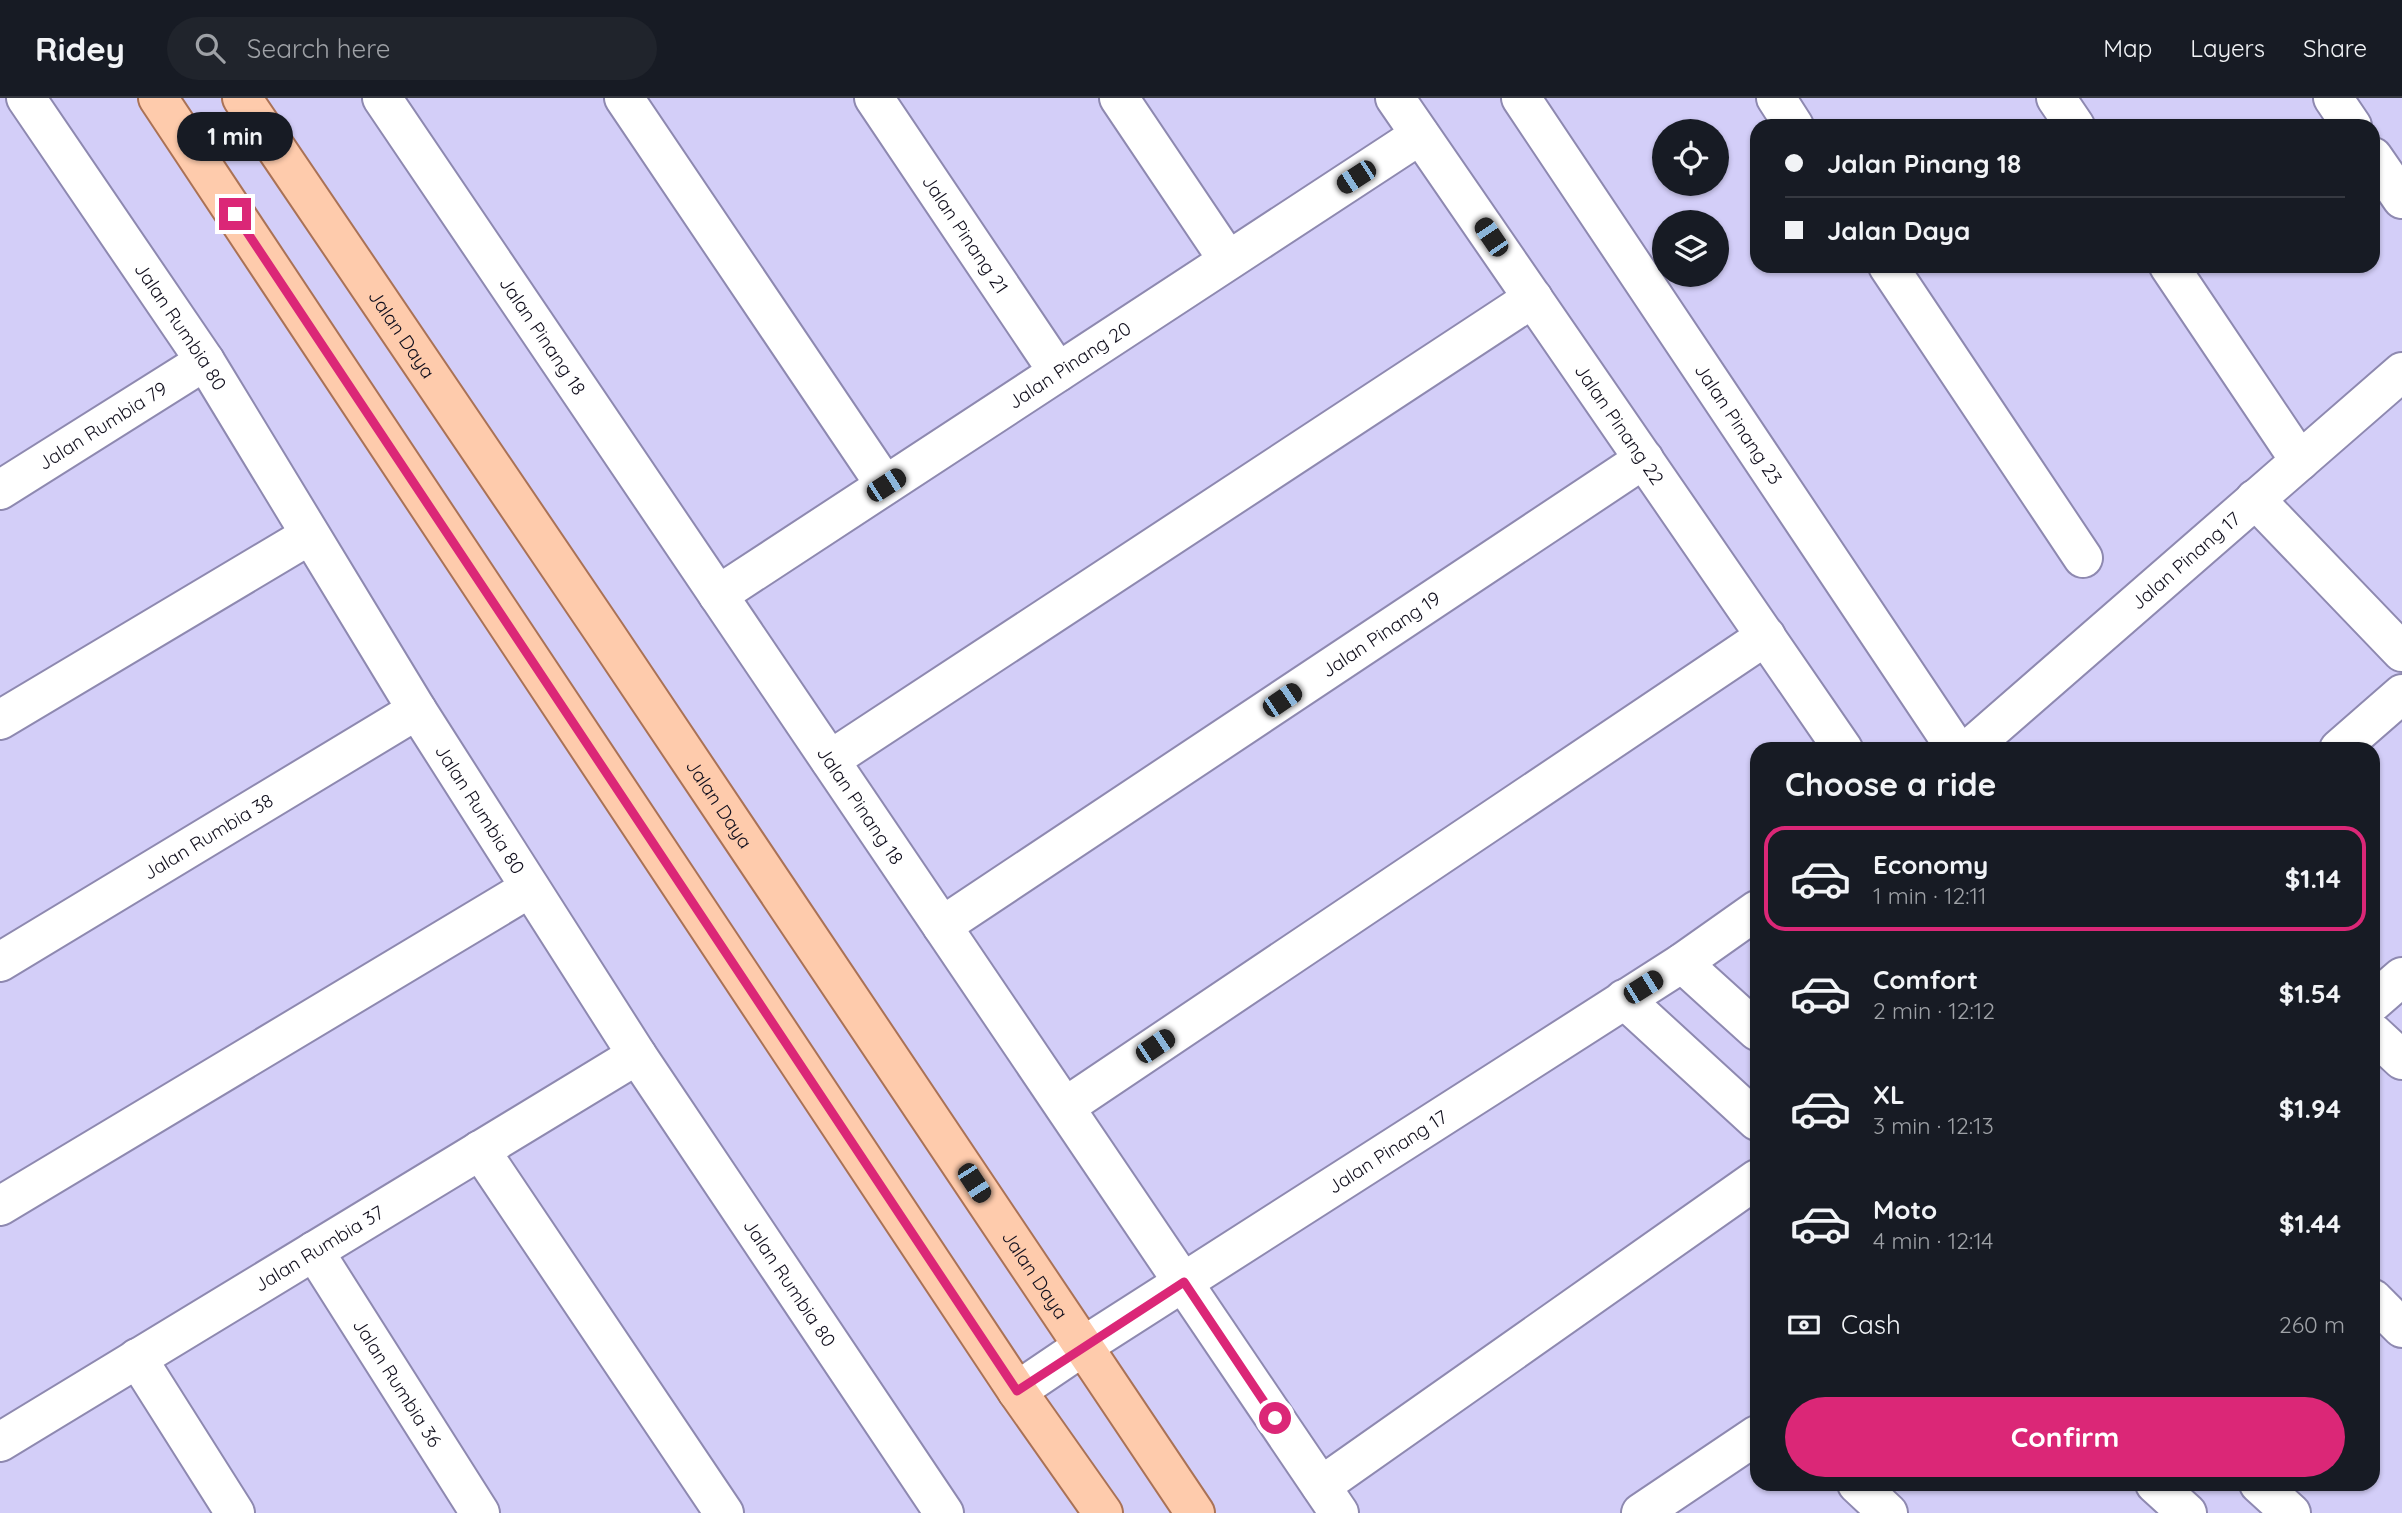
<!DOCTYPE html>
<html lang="en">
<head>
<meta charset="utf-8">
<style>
  body { margin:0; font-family:Quicksand,sans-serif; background:#20242c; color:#f1f3f6; height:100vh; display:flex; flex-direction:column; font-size:26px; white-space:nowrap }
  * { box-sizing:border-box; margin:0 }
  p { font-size:23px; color:#9ea1a6 }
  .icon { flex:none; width:38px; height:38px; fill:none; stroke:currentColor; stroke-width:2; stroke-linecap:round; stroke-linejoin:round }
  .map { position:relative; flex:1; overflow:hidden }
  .side { position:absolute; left:1750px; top:644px; width:630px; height:749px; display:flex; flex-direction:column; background:#171b24; border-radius:21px; box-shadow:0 2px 5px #0004 }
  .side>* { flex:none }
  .banner { position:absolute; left:1750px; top:21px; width:630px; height:154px; border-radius:21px; box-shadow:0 2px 5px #0004; display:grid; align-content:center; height:154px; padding:0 35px; background:#171b24 }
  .controls { position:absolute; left:1652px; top:21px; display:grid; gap:14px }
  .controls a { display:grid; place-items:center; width:77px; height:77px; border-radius:50%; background:#171b24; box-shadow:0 2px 5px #0004; font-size:35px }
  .end { position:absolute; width:32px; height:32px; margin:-16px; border:9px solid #db2777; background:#fff; box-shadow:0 0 0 4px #fff }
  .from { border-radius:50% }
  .bubble { position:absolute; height:49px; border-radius:24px; background:#171b24; box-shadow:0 2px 5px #0004; font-size:23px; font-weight:800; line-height:49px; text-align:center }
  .car { position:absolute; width:21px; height:42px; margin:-21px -10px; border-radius:9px; box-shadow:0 0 5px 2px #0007; background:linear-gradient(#222 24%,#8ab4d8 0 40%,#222 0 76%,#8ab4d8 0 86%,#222 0) }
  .banner b { display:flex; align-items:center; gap:24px; height:66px; font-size:26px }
  .banner b+b { border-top:2px solid #363941 }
  .banner i { width:18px; height:18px; background:#f1f3f6 }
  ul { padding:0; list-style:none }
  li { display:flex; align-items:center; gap:21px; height:105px; margin:0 14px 10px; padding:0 21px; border:4px solid transparent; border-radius:21px }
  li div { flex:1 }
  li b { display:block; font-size:26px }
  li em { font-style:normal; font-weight:800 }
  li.selected { border-color:#db2777 }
  li>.icon { width:63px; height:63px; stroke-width:1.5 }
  h2 { padding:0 35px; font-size:32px; line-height:84px }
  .pay { display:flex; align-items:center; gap:18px; height:77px; padding:0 35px; font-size:26px }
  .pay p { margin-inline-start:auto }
  .cta { display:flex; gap:14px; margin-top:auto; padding:14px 35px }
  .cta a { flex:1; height:80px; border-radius:42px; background:#db2777; color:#fff; font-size:28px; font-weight:800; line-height:80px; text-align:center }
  header { display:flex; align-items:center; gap:42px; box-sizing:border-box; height:98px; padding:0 35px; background:#171b24; border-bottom:2px solid #363941 }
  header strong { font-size:33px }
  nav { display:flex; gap:38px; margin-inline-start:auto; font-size:24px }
  .search { width:490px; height:63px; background:#20242c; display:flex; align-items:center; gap:18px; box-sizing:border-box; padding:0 24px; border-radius:38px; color:#9ea1a6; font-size:26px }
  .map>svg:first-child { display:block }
</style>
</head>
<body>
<header>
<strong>Ridey</strong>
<div class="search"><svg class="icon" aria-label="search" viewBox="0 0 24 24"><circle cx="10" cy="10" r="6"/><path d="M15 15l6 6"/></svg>Search here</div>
<nav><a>Map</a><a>Layers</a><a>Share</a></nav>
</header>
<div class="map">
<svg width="2402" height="1415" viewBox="0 0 2402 1415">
  <rect width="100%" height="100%" fill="#d3cef8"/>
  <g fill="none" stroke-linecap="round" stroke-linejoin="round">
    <defs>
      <g id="minor">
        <path id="s1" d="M26,0l179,263 212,349 220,345 307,458"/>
        <path id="s2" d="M382,0l957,1415"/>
        <path d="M624,0l261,387"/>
        <path id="s3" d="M874,0l184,274"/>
        <path d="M1119,0l109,162"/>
        <path id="s4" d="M1395,0l448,651"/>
        <path id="s5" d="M1521,0l435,651"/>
        <path d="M1776,0l18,28"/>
        <path d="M2056,0l19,28"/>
        <path d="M2333,0l19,28"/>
        <path d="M2373,59l29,42"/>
        <path d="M1888,168l195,292"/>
        <path d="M2169,168l131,195"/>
        <path id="s6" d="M0,392l205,-129"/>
        <path d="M2255,401l147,153"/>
        <path id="s7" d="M718,497l702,-460"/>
        <path d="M0,622l310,-185"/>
        <path id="s8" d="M1969,651l433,-377"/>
        <path d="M2339,651l63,-55"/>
        <path d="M830,662l703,-462"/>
        <path id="s9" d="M942,828l702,-467"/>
        <path id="s10" d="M0,864l417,-252"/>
        <path d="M1682,865l75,68"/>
        <path d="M1624,901l133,122"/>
        <path d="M2373,904l29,-25"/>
        <path d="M2373,935l29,27"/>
        <path d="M1065,1009l701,-471"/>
        <path d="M480,1052l244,363"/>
        <path d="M0,1108l530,-318"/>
        <path id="s11" d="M314,1153l166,262"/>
        <path d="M2373,1201l29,29"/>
        <path d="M137,1260l98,155"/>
        <path id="s12" d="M1017,1293l65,-44 600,-384 75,-53"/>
        <path id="s13" d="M0,1344l637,-387"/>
        <path d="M1857,1386l31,29"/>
        <path d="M2155,1386l32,29"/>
        <path d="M2259,1386l32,29"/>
        <path d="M1321,1388l436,-307"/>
        <path d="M1641,1415l116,-78"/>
      </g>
      <g id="major">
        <path d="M158,0l859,1293 86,122"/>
        <path id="s14" d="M242,0l362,534 591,881"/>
      </g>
    </defs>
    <use href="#minor" stroke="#8e89b0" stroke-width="42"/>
    <use href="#major" stroke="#aa7256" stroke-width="42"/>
    <use href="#minor" stroke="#fff" stroke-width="38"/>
    <use href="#major" stroke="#fecbac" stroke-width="38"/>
  </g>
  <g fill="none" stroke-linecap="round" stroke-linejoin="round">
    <path stroke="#db2777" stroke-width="9" d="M235,116l782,1177 167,-109 91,136"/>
  </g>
  <g text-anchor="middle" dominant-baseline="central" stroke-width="7" stroke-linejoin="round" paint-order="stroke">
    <g font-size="19" fill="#110f1d" stroke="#d3cef8">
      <text stroke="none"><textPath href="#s3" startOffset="164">Jalan Pinang 21</textPath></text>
      <text stroke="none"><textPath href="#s1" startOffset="276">Jalan Rumbia 80</textPath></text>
      <text stroke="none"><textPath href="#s14" startOffset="285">Jalan Daya</textPath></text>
      <text stroke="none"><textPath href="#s2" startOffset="287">Jalan Pinang 18</textPath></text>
      <text stroke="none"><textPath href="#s7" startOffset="420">Jalan Pinang 20</textPath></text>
      <text stroke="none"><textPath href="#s4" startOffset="396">Jalan Pinang 22</textPath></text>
      <text stroke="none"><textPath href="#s5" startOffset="392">Jalan Pinang 23</textPath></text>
      <text stroke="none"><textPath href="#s6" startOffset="121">Jalan Rumbia 79</textPath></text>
      <text stroke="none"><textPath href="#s8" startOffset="287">Jalan Pinang 17</textPath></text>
      <text stroke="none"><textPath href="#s9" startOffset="527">Jalan Pinang 19</textPath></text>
      <text stroke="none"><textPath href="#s14" startOffset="852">Jalan Daya</textPath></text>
      <text stroke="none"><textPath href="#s2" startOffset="854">Jalan Pinang 18</textPath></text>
      <text stroke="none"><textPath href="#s1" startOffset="844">Jalan Rumbia 80</textPath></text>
      <text stroke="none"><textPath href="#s10" startOffset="243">Jalan Rumbia 38</textPath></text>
      <text stroke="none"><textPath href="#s12" startOffset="441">Jalan Pinang 17</textPath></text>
      <text stroke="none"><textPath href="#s13" startOffset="373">Jalan Rumbia 37</textPath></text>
      <text stroke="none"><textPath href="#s14" startOffset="1419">Jalan Daya</textPath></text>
      <text stroke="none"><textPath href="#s1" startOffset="1410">Jalan Rumbia 80</textPath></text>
      <text stroke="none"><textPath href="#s11" startOffset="156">Jalan Rumbia 36</textPath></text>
    </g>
  </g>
</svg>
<div class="controls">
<a><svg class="icon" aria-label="locate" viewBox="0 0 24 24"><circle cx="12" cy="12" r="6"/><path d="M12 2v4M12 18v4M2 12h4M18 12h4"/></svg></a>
<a><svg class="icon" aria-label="layers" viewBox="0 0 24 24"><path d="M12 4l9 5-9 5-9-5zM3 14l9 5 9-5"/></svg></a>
</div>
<i class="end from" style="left:1275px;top:1320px"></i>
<i class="end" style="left:235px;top:116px"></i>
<div class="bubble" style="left:177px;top:14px;width:116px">1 min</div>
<i class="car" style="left:1356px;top:79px;rotate:237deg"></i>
<i class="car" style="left:1491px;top:139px;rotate:326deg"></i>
<i class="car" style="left:886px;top:387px;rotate:57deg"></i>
<i class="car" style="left:1282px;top:602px;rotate:56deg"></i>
<i class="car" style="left:1643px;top:889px;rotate:58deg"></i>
<i class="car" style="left:1155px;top:948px;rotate:56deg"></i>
<i class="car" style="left:974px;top:1085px;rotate:147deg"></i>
<div class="banner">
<b><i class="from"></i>Jalan Pinang 18</b>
<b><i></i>Jalan Daya</b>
</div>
<section class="side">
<h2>Choose a ride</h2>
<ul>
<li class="selected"><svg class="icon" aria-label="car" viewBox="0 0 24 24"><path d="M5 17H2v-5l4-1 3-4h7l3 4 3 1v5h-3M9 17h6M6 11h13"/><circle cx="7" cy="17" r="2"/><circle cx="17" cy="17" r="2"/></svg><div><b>Economy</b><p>1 min · 12:11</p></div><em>$1.14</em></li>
<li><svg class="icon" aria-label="car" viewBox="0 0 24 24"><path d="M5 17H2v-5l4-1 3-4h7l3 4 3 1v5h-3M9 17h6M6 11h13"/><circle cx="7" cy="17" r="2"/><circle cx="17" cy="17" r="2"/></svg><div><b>Comfort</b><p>2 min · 12:12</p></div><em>$1.54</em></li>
<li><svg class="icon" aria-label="car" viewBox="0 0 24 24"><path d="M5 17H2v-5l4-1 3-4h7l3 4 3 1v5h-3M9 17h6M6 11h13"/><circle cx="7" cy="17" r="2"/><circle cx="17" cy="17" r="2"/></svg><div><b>XL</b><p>3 min · 12:13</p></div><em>$1.94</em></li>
<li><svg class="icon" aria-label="car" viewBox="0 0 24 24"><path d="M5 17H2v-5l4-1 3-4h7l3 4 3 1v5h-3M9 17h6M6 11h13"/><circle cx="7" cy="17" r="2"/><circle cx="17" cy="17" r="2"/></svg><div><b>Moto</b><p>4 min · 12:14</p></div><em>$1.44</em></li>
</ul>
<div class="pay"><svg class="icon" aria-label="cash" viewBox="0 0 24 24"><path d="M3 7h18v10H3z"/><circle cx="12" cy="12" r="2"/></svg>Cash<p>260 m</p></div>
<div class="cta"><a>Confirm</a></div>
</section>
</div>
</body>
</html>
